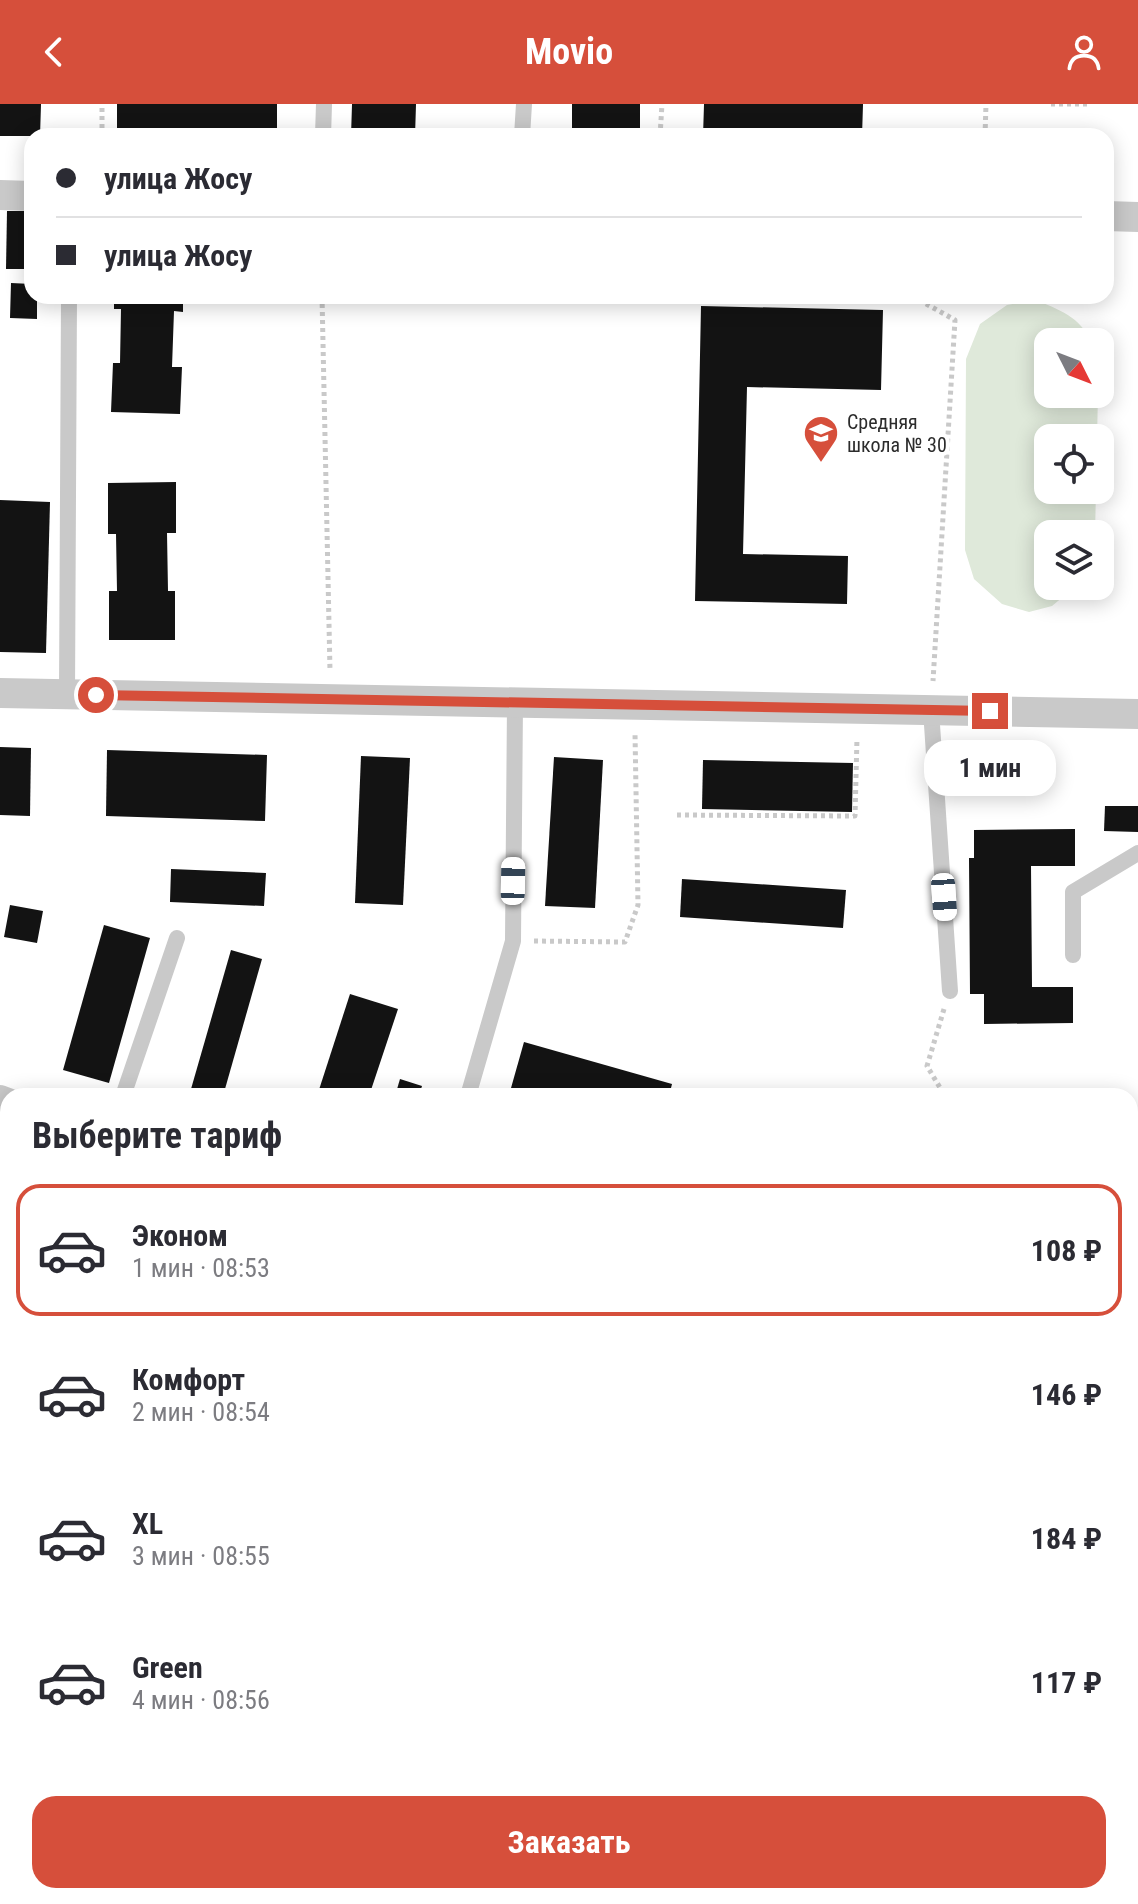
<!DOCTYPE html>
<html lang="ru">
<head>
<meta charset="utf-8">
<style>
  body { margin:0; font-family:"Roboto Condensed",sans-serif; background:#f7f7f7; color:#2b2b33; height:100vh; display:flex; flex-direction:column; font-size:30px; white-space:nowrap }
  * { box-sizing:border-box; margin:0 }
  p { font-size:26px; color:#7c7c81 }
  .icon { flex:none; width:44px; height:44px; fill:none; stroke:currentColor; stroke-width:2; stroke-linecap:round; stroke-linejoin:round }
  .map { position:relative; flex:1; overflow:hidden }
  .details { position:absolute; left:0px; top:984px; width:1138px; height:816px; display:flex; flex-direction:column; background:#fff; border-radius:24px 24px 0 0; box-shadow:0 4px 20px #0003 }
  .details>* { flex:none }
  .guide { position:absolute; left:24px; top:24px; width:1090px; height:176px; border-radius:24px; box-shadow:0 4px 20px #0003; display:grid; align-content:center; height:176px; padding:0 32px; background:#fff }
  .needle { width:52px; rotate:132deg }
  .fabs { position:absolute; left:1034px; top:224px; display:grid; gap:16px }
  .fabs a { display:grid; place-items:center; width:80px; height:80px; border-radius:16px; background:#fff; box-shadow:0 4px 20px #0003; font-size:40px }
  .end { position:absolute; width:36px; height:36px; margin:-18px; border:10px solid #d64f3b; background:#fff; box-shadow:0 0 0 4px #fff }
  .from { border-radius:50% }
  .bubble { position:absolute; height:56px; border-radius:24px; background:#fff; box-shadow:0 4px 20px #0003; font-size:26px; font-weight:700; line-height:56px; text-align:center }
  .car { position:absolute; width:24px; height:48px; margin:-24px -12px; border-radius:10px; box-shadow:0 0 6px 2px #0007; background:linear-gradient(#fff 24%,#345 0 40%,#fff 0 76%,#345 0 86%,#fff 0) }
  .guide b { display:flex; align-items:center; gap:28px; height:76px; font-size:30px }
  .guide b+b { border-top:2px solid #e1e1e2 }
  .guide i { width:20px; height:20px; background:#2b2b33 }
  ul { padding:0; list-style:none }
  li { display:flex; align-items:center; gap:24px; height:132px; margin:0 16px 12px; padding:0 16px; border:4px solid transparent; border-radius:24px }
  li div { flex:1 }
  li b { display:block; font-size:30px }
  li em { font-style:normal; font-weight:700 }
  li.current { border-color:#d64f3b }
  li>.icon { width:72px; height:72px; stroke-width:1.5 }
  h2 { padding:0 32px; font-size:36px; line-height:96px }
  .button { display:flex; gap:16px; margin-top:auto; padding:16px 32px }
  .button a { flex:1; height:92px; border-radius:24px; background:#d64f3b; color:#fff; font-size:32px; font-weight:700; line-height:92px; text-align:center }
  header { display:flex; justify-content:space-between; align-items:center; height:104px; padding:0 32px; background:#d64f3b; color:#fff; font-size:36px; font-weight:700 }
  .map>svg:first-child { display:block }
</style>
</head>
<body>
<header><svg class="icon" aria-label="back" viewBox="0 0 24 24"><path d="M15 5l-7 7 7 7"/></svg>Movio<svg class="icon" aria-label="person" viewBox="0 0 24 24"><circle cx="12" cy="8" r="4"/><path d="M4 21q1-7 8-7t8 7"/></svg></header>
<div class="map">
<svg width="1138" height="1800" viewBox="0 0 1138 1800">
  <defs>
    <pattern id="forest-firs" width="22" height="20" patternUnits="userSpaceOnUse" patternTransform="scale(2)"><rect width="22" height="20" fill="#dfe9da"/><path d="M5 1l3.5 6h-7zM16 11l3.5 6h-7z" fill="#c0c8bb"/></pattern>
  </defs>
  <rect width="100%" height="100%" fill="#fff"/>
  <g fill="url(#forest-firs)">
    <path d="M0,1240h8v172l-8,1z"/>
    <path d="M0,1484l8,2v121l-8,6z"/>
    <path d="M1130,1639l8,9v85l-8,-2z"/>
    <path d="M0,1669l8,1v85l-8,-2z"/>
    <path d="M173,1792h85l1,8h-68z"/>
    <path d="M306,1792h527l39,8h-545z"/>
  </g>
  <path fill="#dfe9da" d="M1035,196c23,9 46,17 56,42h-43v52h50l-1,44h-49v52h48l-1,44h-47v52h28l-24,20 -23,6 -27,-8 -28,-25 -9,-29 1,-191 14,-35 27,-19z"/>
  <g fill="#131313">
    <path d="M0,0h41l-1,32h-40z"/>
    <rect x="117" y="0" width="160" height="32"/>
    <path d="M352,0h64l-1,32h-64z"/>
    <rect x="572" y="0" width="68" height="32"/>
    <path d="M704,0h159l-1,32h-159z"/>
    <path d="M7,107h25v58h-26z"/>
    <path d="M11,179l21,1v12h5v23l-27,-1z"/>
    <path d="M114,192h69v16l-9,-1 -2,56h10l-2,47 -69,-2 2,-49h7l1,-54h-7z"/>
    <path d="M701,202l182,4 -2,80 -134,-3 -4,167 105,2 -1,48 -152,-3z"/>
    <path d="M176,378v51h-9l1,58h7v49h-66v-49h8l-1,-57h-8v-51z"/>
    <path d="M0,396l50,2 -4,151 -46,-1z"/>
    <path d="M0,643l31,1 -1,68 -30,-1z"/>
    <path d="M107,646l160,5 -2,66 -159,-5z"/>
    <path d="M361,652l49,2 -7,147 -48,-2z"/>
    <path d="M554,653l49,3 -8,148 -50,-2z"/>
    <path d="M703,656l150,3 -1,49 -150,-3z"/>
    <path d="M1105,702h33v26l-34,-1z"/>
    <path d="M1075,725v37h-44l1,121h41v36l-89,1v-30h-14l-1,-136h5v-28z"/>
    <path d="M171,765l95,4 -2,33 -94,-4z"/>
    <path d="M682,775l164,11 -3,38 -163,-11z"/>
    <path d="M10,801l33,6 -6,32 -33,-6z"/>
    <path d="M104,821l46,13 -41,145 -46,-13z"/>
    <path d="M231,846l31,9 -39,137h-34z"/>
    <path d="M350,890l48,15 -29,87h-52z"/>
    <path d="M524,938l148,42 -3,12h-129l-29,-8z"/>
    <path d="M400,975l22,7 -3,10h-24z"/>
    <path d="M0,1036l8,2v53l-8,-2z"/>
  </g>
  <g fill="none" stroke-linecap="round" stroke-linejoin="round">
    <g stroke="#c9c9c9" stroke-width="5" stroke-dasharray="4 4" stroke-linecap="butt">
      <path d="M1051,0h37"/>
      <path d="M102,32v-32"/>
      <path d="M660,32l2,-32"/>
      <path d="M985,32l1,-32"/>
      <path d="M322,192l8,375"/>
      <path d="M912,192l43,24 -22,361"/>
      <path d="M677,711l178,1 2,-78"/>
      <path d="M534,837l91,1 13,-37 -3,-172"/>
      <path d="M944,905l-17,57 18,30"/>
    </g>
    <g stroke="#c9c9c9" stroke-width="16">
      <path d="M323,32l1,-32"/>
      <path d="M522,32l2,-32"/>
      <path d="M67,590l2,-398"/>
      <path d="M931,606l19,281"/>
      <path d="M1073,851v-63l65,-39"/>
      <path d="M123,992l54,-158"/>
      <path d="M468,992l45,-155 2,-238"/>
      <path d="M0,1177l8,2"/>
      <path d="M1130,1243l8,-29"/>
      <path d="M1130,1493l8,2"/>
      <path d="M1016,1792l46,4 10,-4"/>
    </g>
    <g stroke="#c9c9c9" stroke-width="30">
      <path d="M0,91l32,1"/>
      <path d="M1106,112l32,1"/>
      <path d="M0,589l1138,21"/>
      <path d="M0,996l8,3"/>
      <path d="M1130,1294l8,2"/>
    </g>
    <g stroke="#b6b6b6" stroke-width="42">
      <path d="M0,1452l8,3"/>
      <path d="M1130,1783l8,3"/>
    </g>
  </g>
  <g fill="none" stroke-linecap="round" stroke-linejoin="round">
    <path stroke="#d64f3b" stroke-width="10" d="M96,591l894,16"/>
  </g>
  <defs>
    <symbol id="school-pin" viewBox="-11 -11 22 30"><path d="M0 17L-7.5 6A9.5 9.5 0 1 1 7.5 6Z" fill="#d64f3b" stroke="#fff"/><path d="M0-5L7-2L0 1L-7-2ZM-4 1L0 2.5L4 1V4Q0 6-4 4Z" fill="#fff"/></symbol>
  </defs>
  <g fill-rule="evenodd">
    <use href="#school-pin" x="801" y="309" width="40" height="54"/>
  </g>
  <g text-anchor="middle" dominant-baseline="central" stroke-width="8" stroke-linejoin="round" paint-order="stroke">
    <g font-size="20" fill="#2c2c2c" stroke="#fff" text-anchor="start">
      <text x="847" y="318">Средняя<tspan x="847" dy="23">школа № 30</tspan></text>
    </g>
  </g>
</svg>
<div class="fabs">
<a><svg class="needle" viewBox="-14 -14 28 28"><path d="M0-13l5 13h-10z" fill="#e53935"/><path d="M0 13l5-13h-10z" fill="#7c7c81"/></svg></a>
<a><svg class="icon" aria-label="locate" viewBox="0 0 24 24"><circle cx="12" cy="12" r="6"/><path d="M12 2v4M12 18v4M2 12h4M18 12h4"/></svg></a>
<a><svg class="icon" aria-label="layers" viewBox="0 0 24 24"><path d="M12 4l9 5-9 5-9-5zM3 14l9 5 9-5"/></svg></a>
</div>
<i class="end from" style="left:96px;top:591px"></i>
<i class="end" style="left:990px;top:607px"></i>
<div class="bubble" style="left:924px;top:636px;width:132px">1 мин</div>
<i class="car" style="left:513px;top:777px;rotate:1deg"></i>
<i class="car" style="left:944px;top:793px;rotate:176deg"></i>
<div class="guide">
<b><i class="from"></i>улица Жосу</b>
<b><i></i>улица Жосу</b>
</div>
<section class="details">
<h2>Выберите тариф</h2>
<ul>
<li class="current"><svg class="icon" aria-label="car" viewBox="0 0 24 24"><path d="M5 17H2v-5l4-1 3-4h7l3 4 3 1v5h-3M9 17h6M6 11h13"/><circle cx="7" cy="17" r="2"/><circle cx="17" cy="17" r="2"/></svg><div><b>Эконом</b><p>1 мин · 08:53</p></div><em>108 ₽</em></li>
<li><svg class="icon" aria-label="car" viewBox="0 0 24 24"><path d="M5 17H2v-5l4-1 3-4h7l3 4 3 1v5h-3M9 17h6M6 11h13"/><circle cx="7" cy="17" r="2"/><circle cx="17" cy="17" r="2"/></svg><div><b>Комфорт</b><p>2 мин · 08:54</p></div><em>146 ₽</em></li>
<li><svg class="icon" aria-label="car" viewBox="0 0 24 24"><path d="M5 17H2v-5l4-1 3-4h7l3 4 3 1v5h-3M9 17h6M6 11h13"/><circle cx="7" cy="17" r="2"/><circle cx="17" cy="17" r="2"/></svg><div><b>XL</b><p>3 мин · 08:55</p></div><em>184 ₽</em></li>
<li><svg class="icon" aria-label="car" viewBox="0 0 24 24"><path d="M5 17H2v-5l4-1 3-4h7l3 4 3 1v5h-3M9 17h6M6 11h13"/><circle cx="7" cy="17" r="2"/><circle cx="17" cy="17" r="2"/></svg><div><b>Green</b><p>4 мин · 08:56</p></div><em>117 ₽</em></li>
</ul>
<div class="button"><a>Заказать</a></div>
</section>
</div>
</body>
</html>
